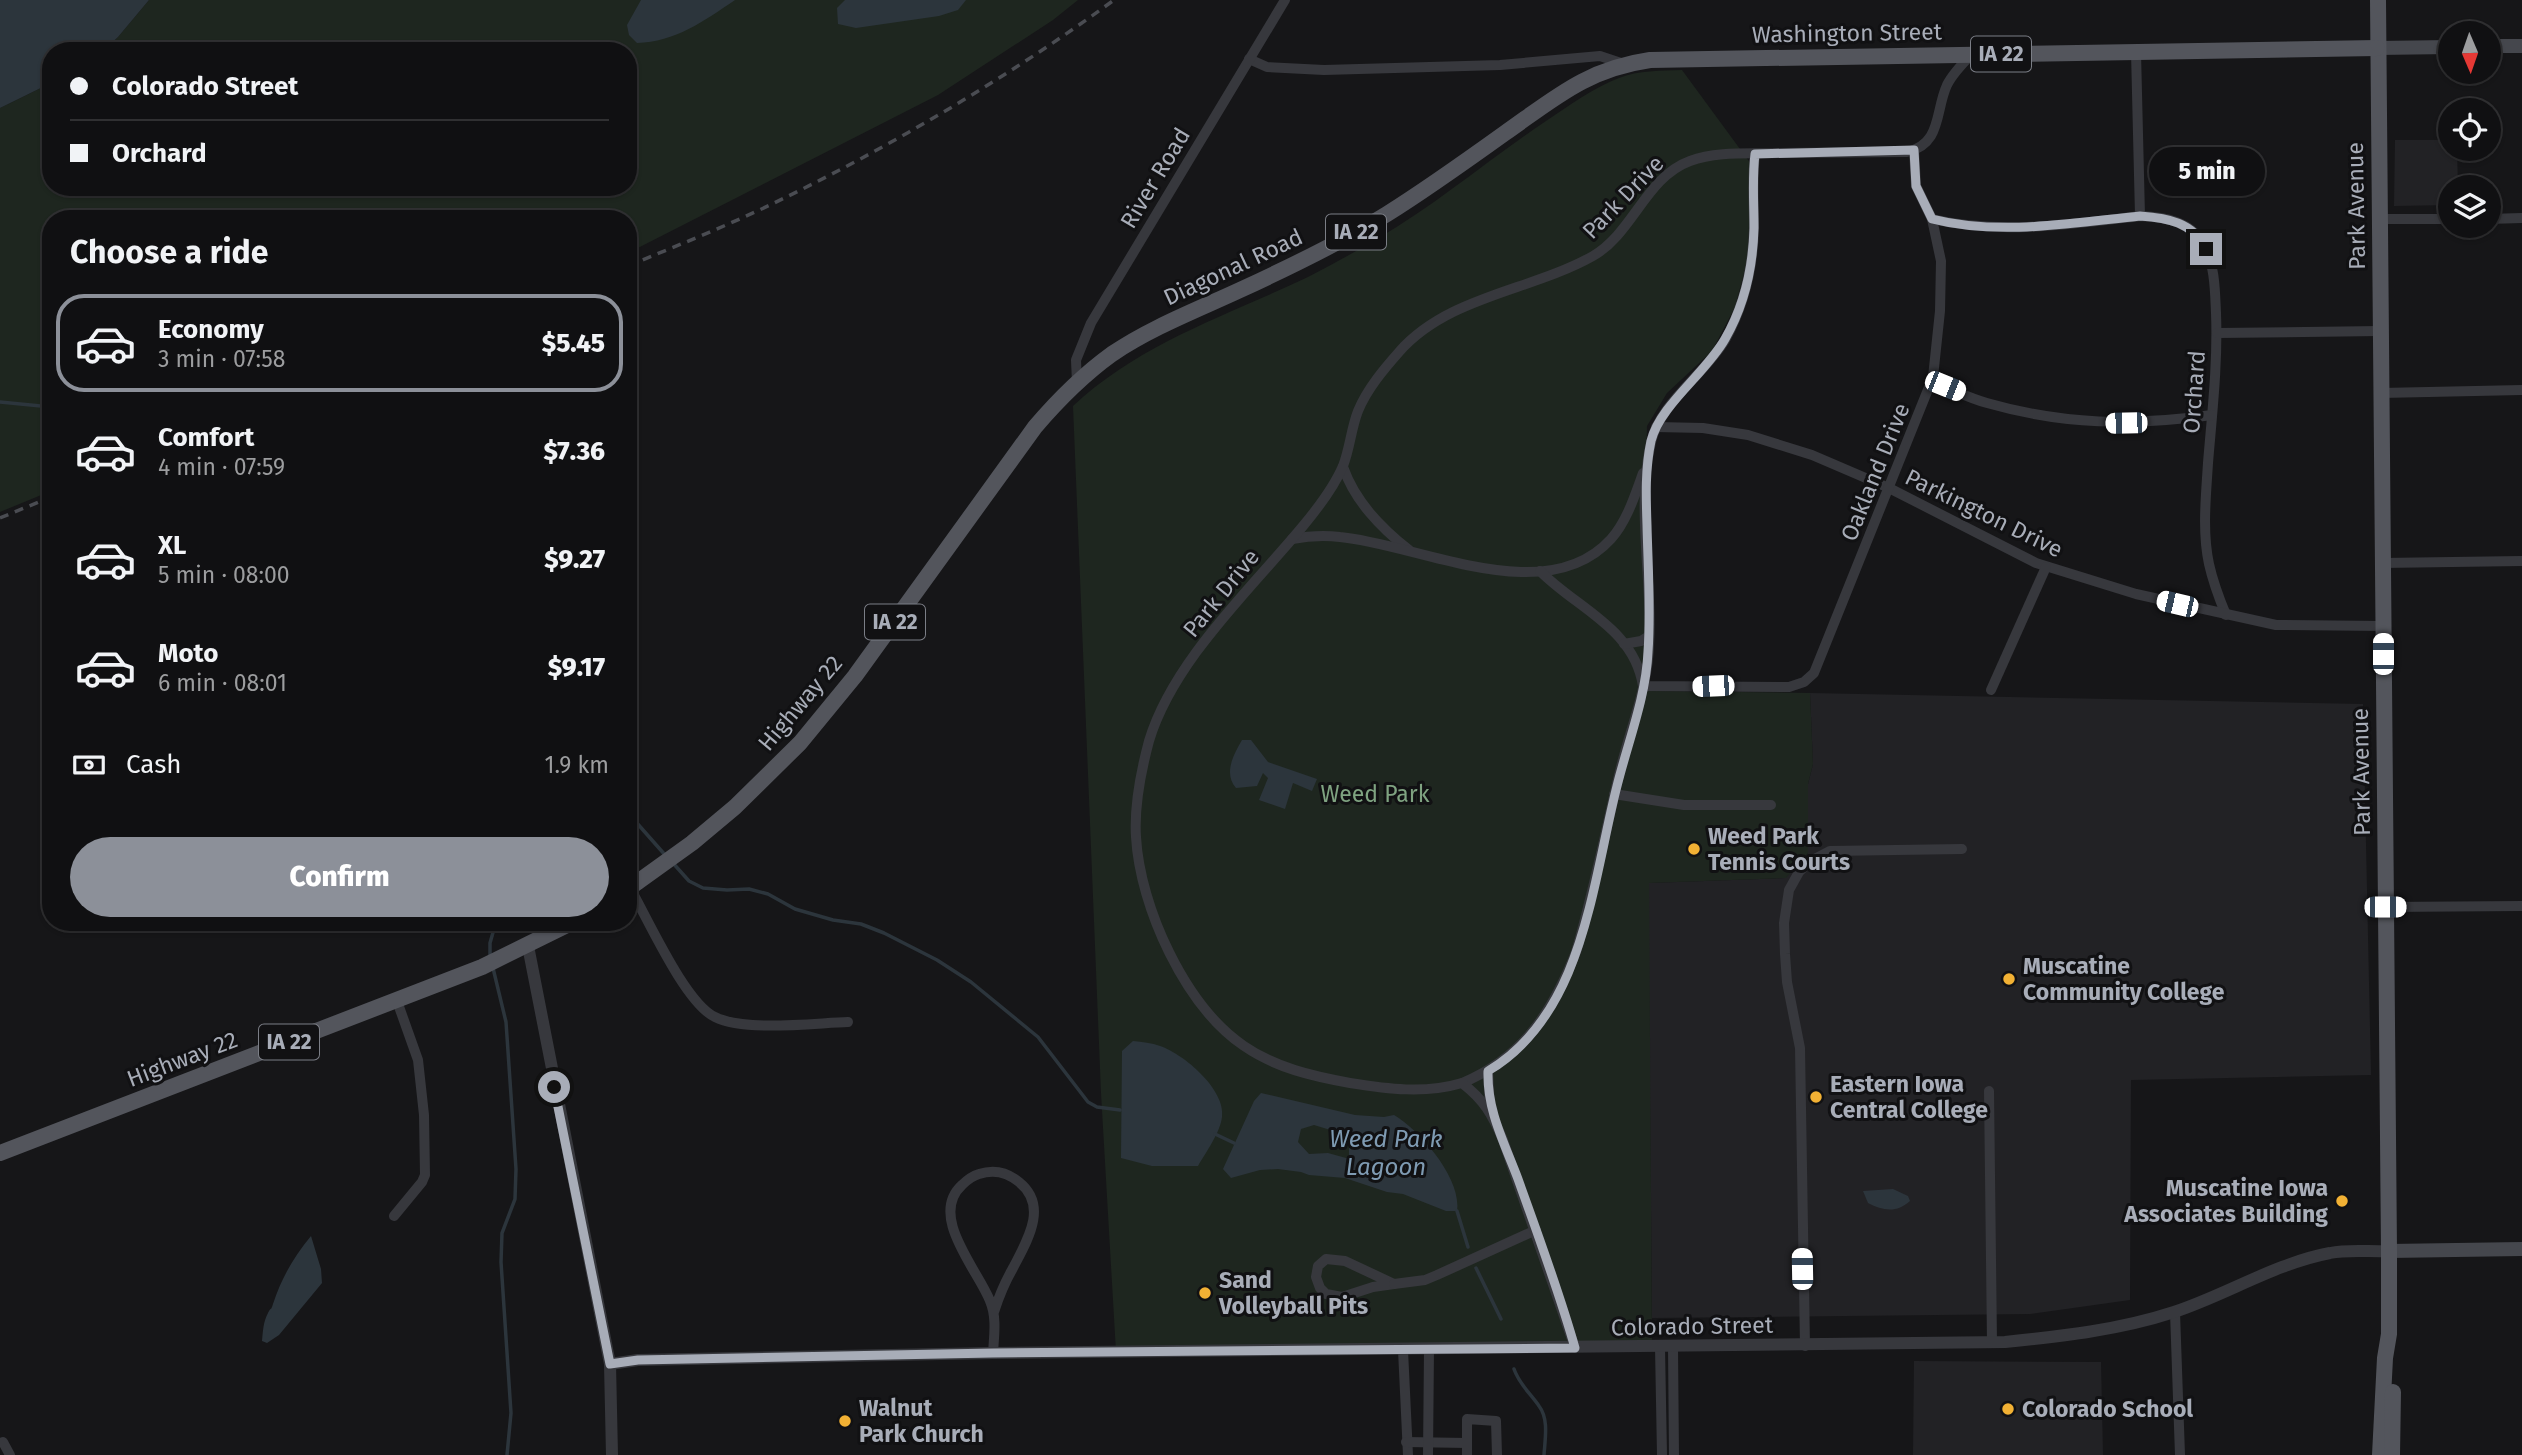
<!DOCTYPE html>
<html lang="en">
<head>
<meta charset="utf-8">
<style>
  body { margin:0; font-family:"Fira Sans",sans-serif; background:#19191b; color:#f1f3f6; height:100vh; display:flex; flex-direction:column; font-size:26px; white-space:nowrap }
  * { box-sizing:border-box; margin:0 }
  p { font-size:23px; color:#9c9d9f }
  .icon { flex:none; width:38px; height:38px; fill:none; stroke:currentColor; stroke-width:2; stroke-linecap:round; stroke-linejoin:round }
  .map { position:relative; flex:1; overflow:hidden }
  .drawer { position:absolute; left:42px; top:210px; width:595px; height:721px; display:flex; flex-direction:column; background:#101012; border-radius:28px; box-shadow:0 2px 5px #0004,0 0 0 2px #303032 }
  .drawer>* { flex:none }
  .top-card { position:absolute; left:42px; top:42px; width:595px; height:154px; border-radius:28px; box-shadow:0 2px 5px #0004,0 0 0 2px #303032; display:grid; align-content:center; height:154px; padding:0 28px; background:#101012 }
  .needle { width:46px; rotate:178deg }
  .buttons { position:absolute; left:2438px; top:21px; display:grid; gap:14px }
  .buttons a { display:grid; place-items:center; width:63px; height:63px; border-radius:50%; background:#101012; box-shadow:0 2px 5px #0004,0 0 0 2px #303032; font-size:35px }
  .end { position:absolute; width:32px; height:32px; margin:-16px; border:9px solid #a8adb8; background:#111; box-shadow:0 0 0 4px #111 }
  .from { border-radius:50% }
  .bubble { position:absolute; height:49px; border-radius:24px; background:#101012; box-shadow:0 2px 5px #0004,0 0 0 2px #303032; font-size:23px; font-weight:800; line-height:49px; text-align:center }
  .car { position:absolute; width:21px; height:42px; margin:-21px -10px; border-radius:9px; box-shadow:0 0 5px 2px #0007; background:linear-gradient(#fff 24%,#345 0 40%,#fff 0 76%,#345 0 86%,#fff 0) }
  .top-card b { display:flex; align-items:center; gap:24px; height:66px; font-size:26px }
  .top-card b+b { border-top:2px solid #303032 }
  .top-card i { width:18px; height:18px; background:#f1f3f6 }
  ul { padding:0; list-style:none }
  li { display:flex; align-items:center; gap:21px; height:98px; margin:0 14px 10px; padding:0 14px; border:4px solid transparent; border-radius:28px }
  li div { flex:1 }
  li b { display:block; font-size:26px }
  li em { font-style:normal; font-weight:800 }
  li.active { border-color:#8c9099 }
  li>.icon { width:63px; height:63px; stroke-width:1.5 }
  h2 { padding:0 28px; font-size:32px; line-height:84px }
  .pay { display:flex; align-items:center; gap:18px; height:77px; padding:0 28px; font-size:26px }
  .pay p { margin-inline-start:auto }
  .cta { display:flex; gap:14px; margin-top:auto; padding:14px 28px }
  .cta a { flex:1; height:80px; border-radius:42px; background:#8c9099; color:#fff; font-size:28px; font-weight:800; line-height:80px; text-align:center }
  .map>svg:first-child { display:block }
</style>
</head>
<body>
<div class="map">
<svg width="2522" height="1455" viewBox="0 0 2522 1455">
  <rect width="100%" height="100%" fill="#161618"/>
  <g fill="#222225">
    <path d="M2395,140h55v9h7l1,38h-8v18l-56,1z"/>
    <path d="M1810,693l553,11 8,371 -240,5 -1,220 -100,14 -378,4 -4,-435 137,-5 23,-25v-69l5,-20z"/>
    <path d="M1914,1361l187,1 2,93h-190z"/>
  </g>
  <g fill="#1e261f">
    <path d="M149,0h929l-25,20 -115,75 -310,158v-34h-577v272l-51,21v-404l51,-25v104h577v-136h-525l15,-14z"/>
    <path d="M1682,70l69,94 -3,94 -13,49 -23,44 -45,42 -20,33 -2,72 4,132 -6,58 9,3 158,2 3,71 -5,20v69l-22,25 -137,5 3,463 -536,6 -15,-259 -28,-687c67,-63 153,-90 235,-129 23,-12 47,-25 69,-38 60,-35 112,-80 169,-118 24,-16 47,-33 73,-43 19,-8 43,-7 63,-8z"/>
  </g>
  <g fill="#2c353c" fill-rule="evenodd">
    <path d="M0,0h149l-31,37 -15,14h-52v32l-51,25z"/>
    <path d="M641,0h94c-31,21 -60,42 -98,43l-8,-8 -2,-10z"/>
    <path d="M845,0h121l-8,10 -19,6 -83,12 -18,-4 -1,-16z"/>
    <path d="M1242,740h9l17,22 49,17 -5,12 -19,-8 -8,26 -26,-9 9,-22 -5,-5 -6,13 -21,2c-13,-15 -2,-34 6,-48z"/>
    <path d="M1133,1041c9,1 19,2 27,5 24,8 66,44 62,71 -2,16 -16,35 -24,49h-46l-31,-8 1,-107z"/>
    <path d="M1261,1093l94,22 29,2 10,-2c26,15 68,64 63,96h-11l-43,-17 -16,-2 -42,-14 -36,-3 -8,-3 -23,-3 -18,1 -29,8 -8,-9 31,-68zM1314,1125l23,7 12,9v16l-3,1 -18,-5 -19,1 -11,-12 3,-13z"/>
    <path d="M1893,1189l15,7 2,5c-13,12 -27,10 -42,2l-5,-12z"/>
    <path d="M311,1236l10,33 1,14 -43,52 -12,8 -5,-2c1,-9 1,-19 6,-28 4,-8 2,0 5,-9 9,-27 20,-46 38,-68z"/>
  </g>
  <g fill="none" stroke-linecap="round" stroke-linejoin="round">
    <g stroke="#2c353c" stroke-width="3.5">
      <path d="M0,402l51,5"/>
      <path d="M628,813l38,43"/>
      <path d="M672,862l17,19 14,7 24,2 22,-1 19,5 27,15 38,11 28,4 23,9 53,27 34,22 67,55 50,65 9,5 23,3"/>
      <path d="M490,958v-15l6,-21"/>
      <path d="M493,968l13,54 10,147 -1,30 -13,34 -1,29 10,151 -4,42"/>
      <path d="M1215,1134l19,9"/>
      <path d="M1457,1211l11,36"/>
      <path d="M1476,1268l25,51"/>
      <path d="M1514,1369c5,15 16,24 25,37 10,13 6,33 5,49"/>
    </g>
    <g stroke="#37383d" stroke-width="10">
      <path d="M2136,52l4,164"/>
      <path d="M1249,59l18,8 57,3 176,-5 100,-9 24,8"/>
      <path d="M1932,219c68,16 140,5 208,-3 24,1 51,5 64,29 11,20 11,46 12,68 2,50 -4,101 -8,150 -2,33 -6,68 1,101 4,18 10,34 17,51"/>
      <path d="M2379,219h71"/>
      <path d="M2488,219l34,-1"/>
      <path d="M2217,333l163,-2"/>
      <path d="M1932,382c18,6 36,16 55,21 77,22 146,23 225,12"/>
      <path d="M1077,383l-1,-23 15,-37 194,-323"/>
      <path d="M2381,393l141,-3"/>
      <path d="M1656,427l47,1 45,7 64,20 77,33 147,75 100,31 140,31 107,1"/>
      <path d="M1343,467c12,34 37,60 66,83"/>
      <path d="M1292,539c16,-3 32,-4 48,-2 78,7 206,74 271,2 16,-18 24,-44 32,-66"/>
      <path d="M2382,563l140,-2"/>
      <path d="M1540,571c36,37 94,57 103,115l146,1 15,-5 10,-9 119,-296 7,-66 1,-50 -9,-42 -16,-33 -2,-36"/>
      <path d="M1624,644l17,-3 8,-5"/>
      <path d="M1991,690l55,-123"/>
      <path d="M1614,794l70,11h87"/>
      <path d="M630,888c18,31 55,115 85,129 30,15 99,6 133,5"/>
      <path d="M2385,907l137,-1"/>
      <path d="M1488,1071l2,38"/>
      <path d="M1462,1083c62,-26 90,-71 114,-131 18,-61 30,-124 45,-185 9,-36 23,-71 27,-108 7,-72 -13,-146 3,-217 9,-39 54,-68 74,-102 19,-34 28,-74 29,-112 0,-25 -2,-50 1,-74"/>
      <path d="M1989,1091l3,252"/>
      <path d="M394,1216l28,-34 3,-7 -1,-60 -6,-55 -21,-59"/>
      <path d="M1326,1259l19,2 49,23 -21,3 -31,10 -16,-3 -6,-6 -4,-11 2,-11z"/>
      <path d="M1394,1284l31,-4 12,-5 99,-45"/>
      <path d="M2175,1312l5,143"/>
      <path d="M1805,1346l-5,-298 -13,-66 -2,-28 -1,-31 5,-33 10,-18 10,-10 21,-11 132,-2"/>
      <path d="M1660,1347l2,108"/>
      <path d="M1673,1347l1,108"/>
      <path d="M1575,1348l-72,-208c-11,-26 -19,-40 -41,-57 -37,11 -75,6 -112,0 -38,-7 -74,-15 -106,-37 -59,-40 -104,-139 -108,-209 -2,-31 5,-66 13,-96 24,-80 102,-152 154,-215 15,-18 31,-39 40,-60 7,-18 8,-37 15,-55 9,-22 26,-42 41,-59 49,-56 132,-61 194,-96 40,-23 53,-79 97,-95 27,-10 59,-7 88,-8 43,0 86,-1 129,-1 35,-8 28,-41 40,-67 6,-12 16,-22 25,-31"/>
      <path d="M1403,1350l5,105"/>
      <path d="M993,1353c1,-17 4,-36 -3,-52 -12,-31 -62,-85 -28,-116 5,-5 10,-9 17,-11 15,-5 28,-2 40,8 30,24 8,59 -6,86 -8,14 -14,28 -19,44"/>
      <path d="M3,1442l7,13"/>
      <path d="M1406,1442l61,1"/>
      <path d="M1428,1455l1,-106"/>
      <path d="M1467,1455v-36l29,2 1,34"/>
    </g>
    <g stroke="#37383d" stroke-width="12">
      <path d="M528,946l82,418 2,91"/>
      <path d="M610,1364l28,-4 355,-7 1012,-11c58,-6 114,-12 169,-30 52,-17 102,-49 156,-59 19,-4 40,-1 59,-2"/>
    </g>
    <g stroke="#45474d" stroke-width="14">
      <path d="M2488,46h34"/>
      <path d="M2377,48l73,-1"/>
      <path d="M2389,1251l133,-2"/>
    </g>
    <g stroke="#53555c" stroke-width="16">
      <path d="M2378,0l11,1251v83l-4,24 -5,97"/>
      <path d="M628,889l64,-46 43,-36 65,-64 55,-67 180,-249c23,-27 48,-52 77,-73 40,-27 85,-44 128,-64 50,-23 100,-47 147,-76 40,-25 79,-53 118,-81 50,-35 82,-64 145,-73l727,-12"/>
      <path d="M0,1153l482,-186 91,-45"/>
      <path d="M2392,1455l1,-63"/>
    </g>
    <g stroke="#4a4c52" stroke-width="3.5" stroke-dasharray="9 7" stroke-linecap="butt">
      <path d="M628,266c48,-20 96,-39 142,-61 120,-58 237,-127 344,-205"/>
      <path d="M0,518l51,-21"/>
    </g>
  </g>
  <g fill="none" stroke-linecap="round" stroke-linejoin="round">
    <path stroke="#a8adb8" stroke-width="9" d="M554,1087l56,277 28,-4 355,-7 582,-5c-16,-57 -37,-113 -57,-169 -14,-37 -31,-68 -30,-108 96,-57 104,-188 129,-285 11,-44 29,-89 31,-134 3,-42 0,-85 -1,-127 -1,-28 -2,-56 4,-84 9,-36 55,-68 74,-102 19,-33 28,-73 29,-111 0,-25 -2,-50 1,-74l159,-4 2,36 16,33c67,17 140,4 208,-3 27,2 53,6 66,33"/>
  </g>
  <g fill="#f2b134" stroke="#111113" stroke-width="2.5">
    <circle cx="1694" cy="849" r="7"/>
    <circle cx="2009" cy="979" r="7"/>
    <circle cx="1816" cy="1097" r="7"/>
    <circle cx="2342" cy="1201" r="7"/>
    <circle cx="1205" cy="1293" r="7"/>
    <circle cx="2008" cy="1409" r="7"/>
    <circle cx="845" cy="1421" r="7"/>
  </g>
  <g text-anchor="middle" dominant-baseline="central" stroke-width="6" stroke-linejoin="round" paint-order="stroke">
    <g fill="#111113" stroke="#7b7e86" stroke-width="2">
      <rect x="1971" y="36.5" width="60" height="35" rx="5"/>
      <rect x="1326" y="214.5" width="60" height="35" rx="5"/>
      <rect x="865" y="604.5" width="60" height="35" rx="5"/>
      <rect x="259" y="1024.5" width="60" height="35" rx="5"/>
    </g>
    <g font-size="21" font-weight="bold" fill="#a8adb8">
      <text x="2001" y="54">IA 22</text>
      <text x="1356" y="232">IA 22</text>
      <text x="895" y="622">IA 22</text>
      <text x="289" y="1042">IA 22</text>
    </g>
    <g font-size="23" fill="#a8adb8" stroke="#111113">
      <text transform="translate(1847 33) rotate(-1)">Washington Street</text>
      <text transform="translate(1155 178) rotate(-59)">River Road</text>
      <text transform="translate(1623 197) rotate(-46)">Park Drive</text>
      <text transform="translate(2356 206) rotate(-91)">Park Avenue</text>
      <text transform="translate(1233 267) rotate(-25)">Diagonal Road</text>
      <text transform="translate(2194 392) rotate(-86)">Orchard</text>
      <text transform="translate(1875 472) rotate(-68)">Oakland Drive</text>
      <text transform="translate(1984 513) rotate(26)">Parkington Drive</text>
      <text transform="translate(1221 593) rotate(-51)">Park Drive</text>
      <text transform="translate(800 703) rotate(-50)">Highway 22</text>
      <text transform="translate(2361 772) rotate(-91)">Park Avenue</text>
      <text transform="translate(182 1059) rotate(-21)">Highway 22</text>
      <text transform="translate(1692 1326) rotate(-1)">Colorado Street</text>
    </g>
    <g font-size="23" fill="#7fa381" stroke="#111113">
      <text x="1375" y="794">Weed Park</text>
    </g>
    <g font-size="23" font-weight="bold" fill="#a8adb8" stroke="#111113" text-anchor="start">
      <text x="1708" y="836">Weed Park<tspan x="1708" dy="26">Tennis Courts</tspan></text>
      <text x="2023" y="966">Muscatine<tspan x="2023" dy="26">Community College</tspan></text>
      <text x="1830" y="1084">Eastern Iowa<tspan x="1830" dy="26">Central College</tspan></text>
      <text x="2328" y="1188" text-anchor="end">Muscatine Iowa<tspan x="2328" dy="26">Associates Building</tspan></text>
      <text x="1219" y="1280">Sand<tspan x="1219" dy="26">Volleyball Pits</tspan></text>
      <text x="859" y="1408">Walnut<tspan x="859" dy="26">Park Church</tspan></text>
      <text x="2022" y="1409">Colorado School</text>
    </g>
    <g font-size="24" font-style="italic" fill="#7f9bb3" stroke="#111113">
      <text x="1386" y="1139">Weed Park<tspan x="1386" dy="28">Lagoon</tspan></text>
    </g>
  </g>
</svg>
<div class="buttons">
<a><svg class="needle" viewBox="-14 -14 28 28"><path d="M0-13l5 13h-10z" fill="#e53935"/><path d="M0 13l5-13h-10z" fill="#9c9d9f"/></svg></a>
<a><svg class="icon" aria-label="locate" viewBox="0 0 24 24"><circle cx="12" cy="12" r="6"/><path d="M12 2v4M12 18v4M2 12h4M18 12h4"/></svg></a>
<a><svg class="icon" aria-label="layers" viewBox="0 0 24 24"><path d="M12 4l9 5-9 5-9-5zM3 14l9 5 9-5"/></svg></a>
</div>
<i class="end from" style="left:554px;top:1087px"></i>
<i class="end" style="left:2206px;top:249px"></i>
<div class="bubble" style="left:2149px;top:147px;width:116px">5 min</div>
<i class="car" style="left:1945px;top:386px;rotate:112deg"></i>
<i class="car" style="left:2126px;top:423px;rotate:269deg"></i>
<i class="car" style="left:2177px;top:604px;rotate:283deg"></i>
<i class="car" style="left:2383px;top:654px;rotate:0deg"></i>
<i class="car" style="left:1713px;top:686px;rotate:268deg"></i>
<i class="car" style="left:2385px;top:907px;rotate:90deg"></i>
<i class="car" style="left:1802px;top:1269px;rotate:359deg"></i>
<div class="top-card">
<b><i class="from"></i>Colorado Street</b>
<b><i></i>Orchard</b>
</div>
<section class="drawer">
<h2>Choose a ride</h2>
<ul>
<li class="active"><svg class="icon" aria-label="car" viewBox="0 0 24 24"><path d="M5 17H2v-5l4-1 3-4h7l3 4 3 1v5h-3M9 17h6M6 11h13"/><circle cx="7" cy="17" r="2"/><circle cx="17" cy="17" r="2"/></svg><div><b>Economy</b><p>3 min · 07:58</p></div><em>$5.45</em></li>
<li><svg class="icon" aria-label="car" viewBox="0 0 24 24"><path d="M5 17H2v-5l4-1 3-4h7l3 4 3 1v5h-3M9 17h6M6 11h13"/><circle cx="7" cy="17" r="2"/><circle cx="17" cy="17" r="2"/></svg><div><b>Comfort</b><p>4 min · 07:59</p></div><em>$7.36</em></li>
<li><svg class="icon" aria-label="car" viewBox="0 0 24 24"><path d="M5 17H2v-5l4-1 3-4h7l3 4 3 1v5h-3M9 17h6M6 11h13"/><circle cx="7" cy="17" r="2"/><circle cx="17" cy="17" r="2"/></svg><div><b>XL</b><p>5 min · 08:00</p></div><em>$9.27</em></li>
<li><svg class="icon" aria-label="car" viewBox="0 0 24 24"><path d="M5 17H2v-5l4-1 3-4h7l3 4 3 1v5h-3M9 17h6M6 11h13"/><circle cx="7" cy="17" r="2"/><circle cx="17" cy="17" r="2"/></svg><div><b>Moto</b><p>6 min · 08:01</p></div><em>$9.17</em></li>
</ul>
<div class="pay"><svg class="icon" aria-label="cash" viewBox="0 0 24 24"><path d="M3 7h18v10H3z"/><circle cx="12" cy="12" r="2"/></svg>Cash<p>1.9 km</p></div>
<div class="cta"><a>Confirm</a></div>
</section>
</div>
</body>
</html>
